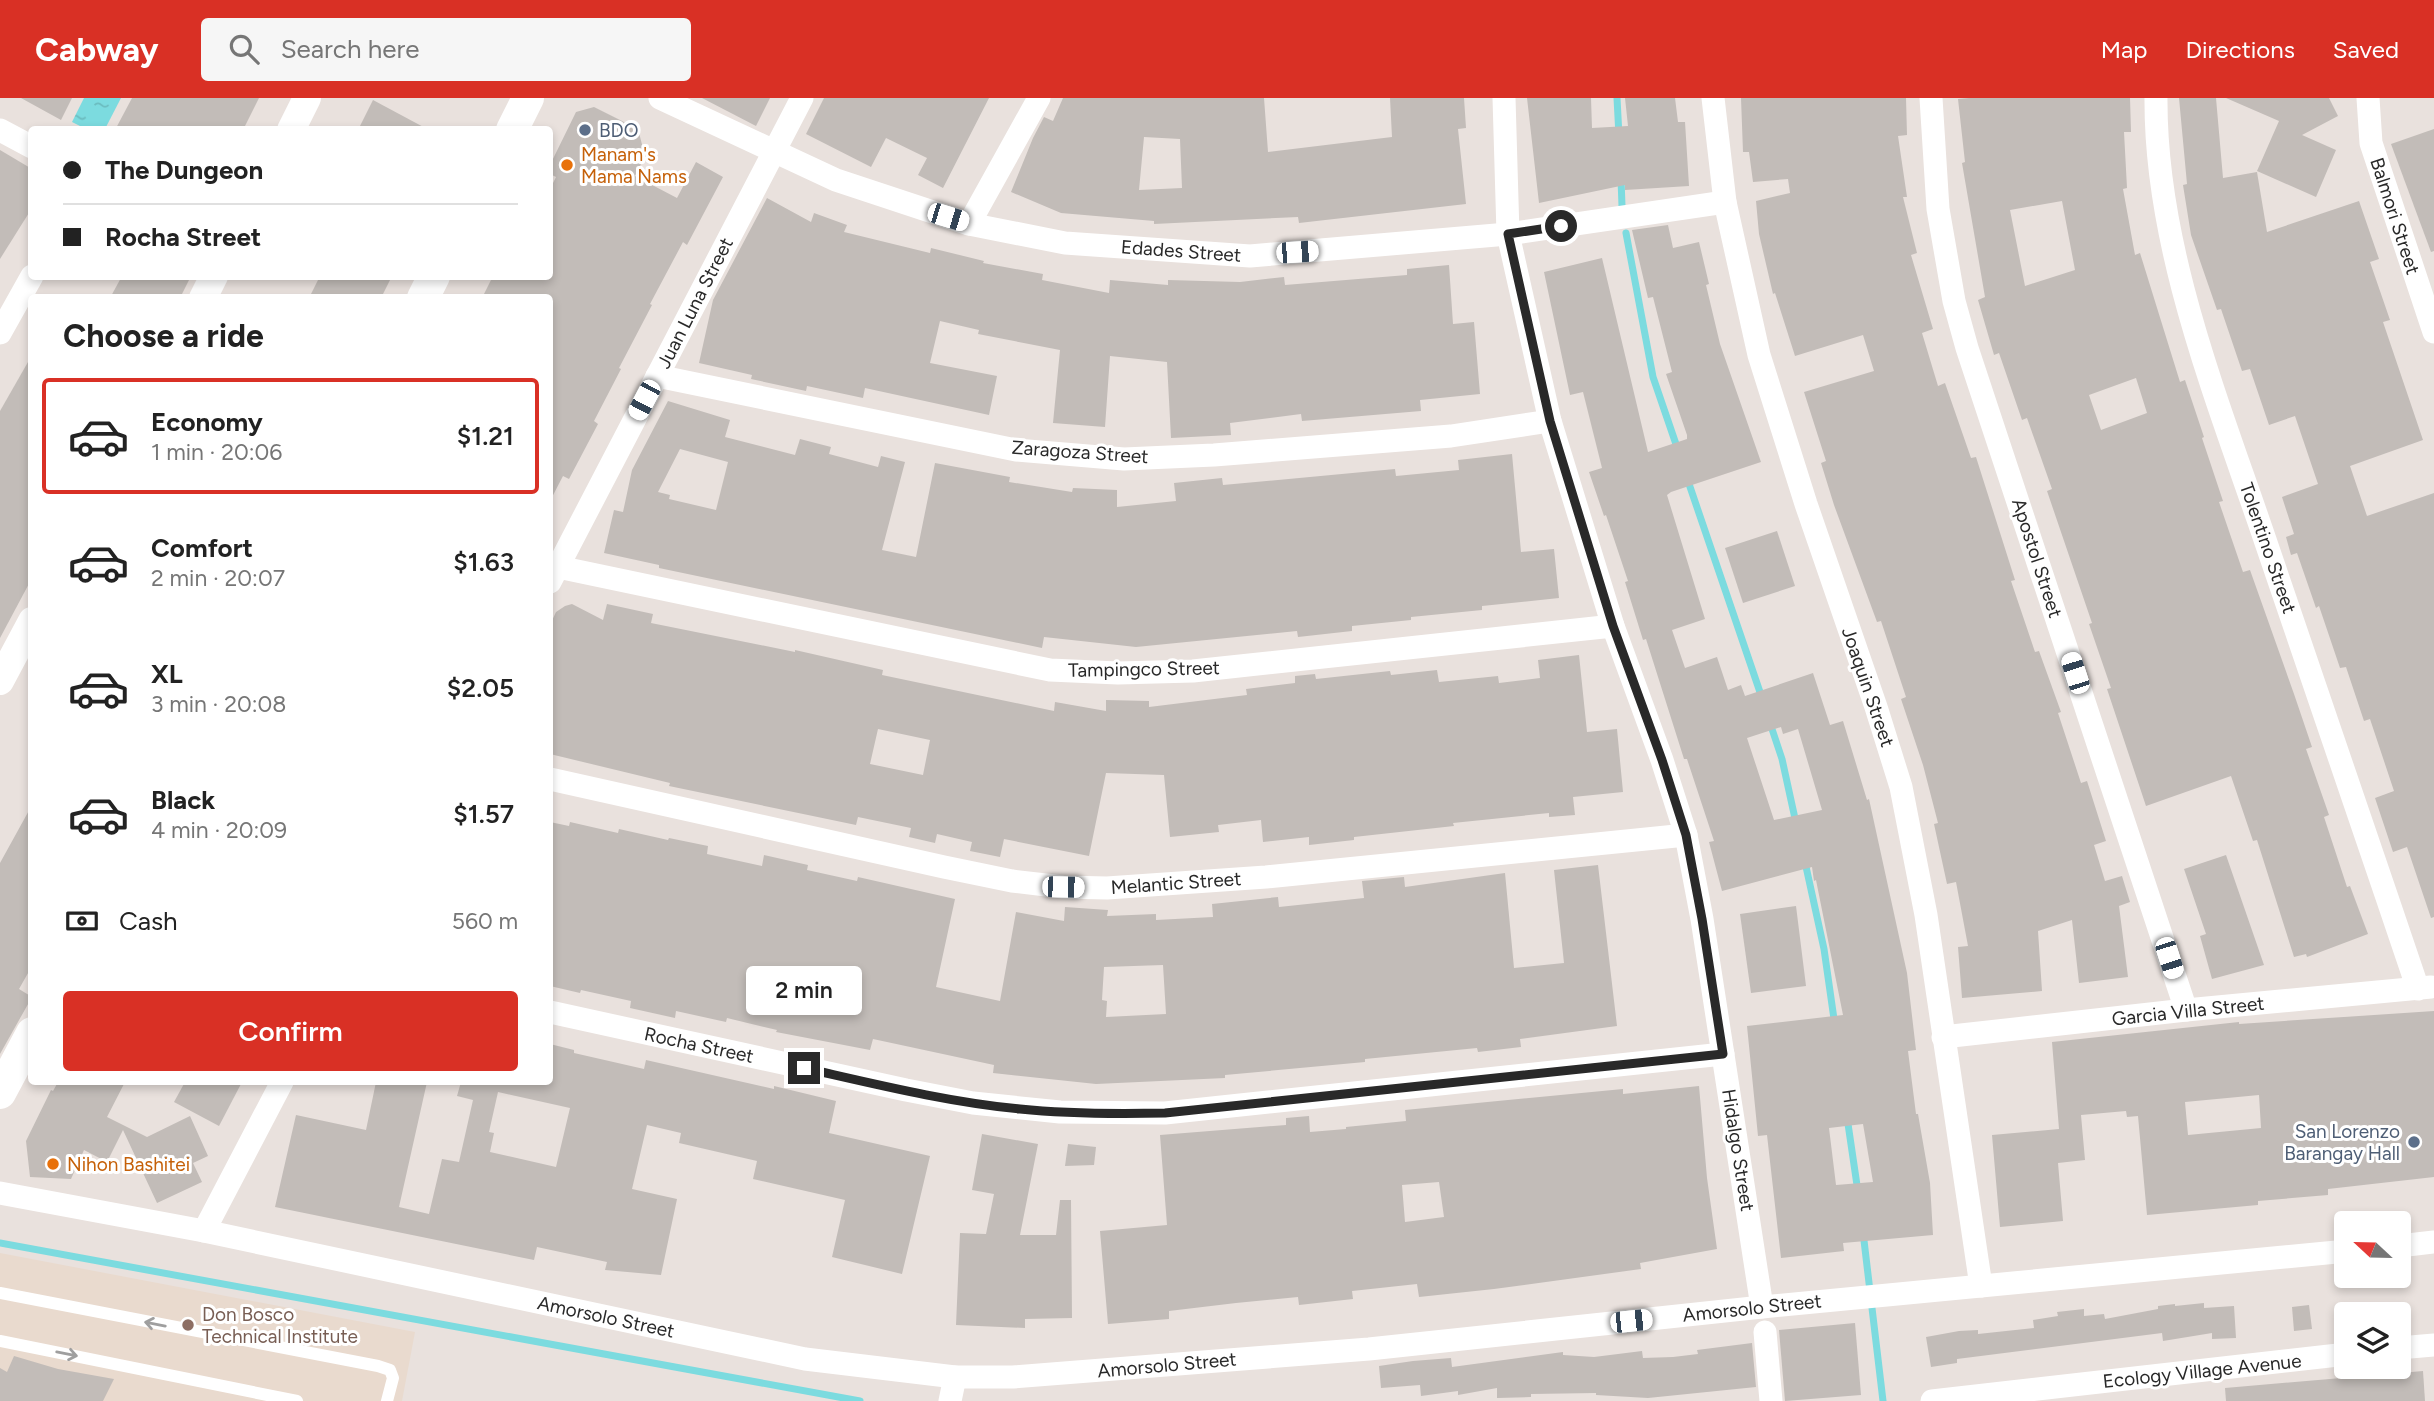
<!DOCTYPE html>
<html lang="en">
<head>
<meta charset="utf-8">
<style>
  body { margin:0; font-family:Figtree,sans-serif; background:#f6f6f6; color:#222; height:100vh; display:flex; flex-direction:column; font-size:26px; white-space:nowrap }
  * { box-sizing:border-box; margin:0 }
  p { font-size:23px; color:#767676 }
  .icon { flex:none; width:38px; height:38px; fill:none; stroke:currentColor; stroke-width:2; stroke-linecap:round; stroke-linejoin:round }
  .map { position:relative; flex:1; overflow:hidden }
  .details { position:absolute; left:28px; top:196px; width:525px; height:791px; display:flex; flex-direction:column; background:#fff; border-radius:7px; box-shadow:0 4px 10px #0003 }
  .details>* { flex:none }
  .guide { position:absolute; left:28px; top:28px; width:525px; height:154px; border-radius:7px; box-shadow:0 4px 10px #0003; display:grid; align-content:center; height:154px; padding:0 35px; background:#fff }
  .needle { width:46px; rotate:292deg }
  .buttons { position:absolute; left:2334px; top:1113px; display:grid; gap:14px }
  .buttons a { display:grid; place-items:center; width:77px; height:77px; border-radius:7px; background:#fff; box-shadow:0 4px 10px #0003; font-size:35px }
  .end { position:absolute; width:32px; height:32px; margin:-16px; border:9px solid #292929; background:#fff; box-shadow:0 0 0 4px #fff }
  .from { border-radius:50% }
  .bubble { position:absolute; height:49px; border-radius:7px; background:#fff; box-shadow:0 4px 10px #0003; font-size:23px; font-weight:600; line-height:49px; text-align:center }
  .car { position:absolute; width:21px; height:42px; margin:-21px -10px; border-radius:9px; box-shadow:0 0 5px 2px #0007; background:linear-gradient(#fff 24%,#345 0 40%,#fff 0 76%,#345 0 86%,#fff 0) }
  .guide b { display:flex; align-items:center; gap:24px; height:66px; font-size:26px }
  .guide b+b { border-top:2px solid #e0e0e0 }
  .guide i { width:18px; height:18px; background:#222 }
  ul { padding:0; list-style:none }
  li { display:flex; align-items:center; gap:21px; height:116px; margin:0 14px 10px; padding:0 21px; border:4px solid transparent; border-radius:7px }
  li div { flex:1 }
  li b { display:block; font-size:26px }
  li em { font-style:normal; font-weight:600 }
  li.active { border-color:#d93025 }
  li>.icon { width:63px; height:63px; stroke-width:1.5 }
  h2 { padding:0 35px; font-size:32px; line-height:84px }
  .pay { display:flex; align-items:center; gap:18px; height:77px; padding:0 35px; font-size:26px }
  .pay p { margin-inline-start:auto }
  .cta { display:flex; gap:14px; margin-top:auto; padding:14px 35px }
  .cta a { flex:1; height:80px; border-radius:7px; background:#d93025; color:#fff; font-size:28px; font-weight:600; line-height:80px; text-align:center }
  header { display:flex; align-items:center; gap:42px; box-sizing:border-box; height:98px; padding:0 35px; background:#d93025; color:#fff }
  header strong { font-size:33px }
  nav { display:flex; gap:38px; margin-inline-start:auto; font-size:24px }
  .search { width:490px; height:63px; background:#f6f6f6; display:flex; align-items:center; gap:18px; box-sizing:border-box; padding:0 24px; border-radius:7px; color:#767676; font-size:26px }
  .map>svg:first-child { display:block }
</style>
</head>
<body>
<header>
<strong>Cabway</strong>
<div class="search"><svg class="icon" aria-label="search" viewBox="0 0 24 24"><circle cx="10" cy="10" r="6"/><path d="M15 15l6 6"/></svg>Search here</div>
<nav><a>Map</a><a>Directions</a><a>Saved</a></nav>
</header>
<div class="map">
<svg width="2434" height="1303" viewBox="0 0 2434 1303">
  <defs>
    <pattern id="water-ripples" width="26" height="14" patternUnits="userSpaceOnUse" patternTransform="scale(1.75)"><rect width="26" height="14" fill="#7cdbdf"/><path d="M2 4q2-2 4 0t4 0M15 11q2-2 4 0t4 0" fill="none" stroke="#6bbcbf"/></pattern>
  </defs>
  <rect width="100%" height="100%" fill="#e9e1dd"/>
  <path fill="#e9dace" d="M0,1155l415,79 -13,69h-402z"/>
  <path fill="url(#water-ripples)" d="M84,0h37l-16,31h-19l-14,-7z"/>
  <g fill="none" stroke-linecap="round" stroke-linejoin="round">
    <g stroke="#7cdbdf" stroke-width="7">
      <path d="M1617,0l2,38"/>
      <path d="M1621,81l1,27"/>
      <path d="M1626,135l27,144 25,73"/>
      <path d="M1687,380l75,220"/>
      <path d="M1770,625l12,36 14,64"/>
      <path d="M1805,764l19,87 11,77"/>
      <path d="M1847,1019l11,75"/>
      <path d="M1863,1134l20,169"/>
      <path d="M0,1145l860,158"/>
    </g>
  </g>
  <g fill="#c2bcb8" fill-rule="evenodd">
    <path d="M21,0h51l-11,22z"/>
    <path d="M132,0h127l-16,32h-128z"/>
    <path d="M702,0h68l-14,28z"/>
    <path d="M824,0h165l-46,90 -25,-13 9,-17 -41,-20 -15,29 -65,-33z"/>
    <path d="M1063,0h201l4,54 124,-15 -2,-39h74l2,30 -8,1 8,75 -167,19 -1,-6 -144,7v-3l-93,-8 -50,-21 22,-54 11,-21 9,4zM1144,39l36,2 2,49 -43,2z"/>
    <path d="M1527,0h64l1,30 36,-2 -3,-28h50l3,24h7l4,64 -64,4v-5l-86,18z"/>
    <path d="M1741,0h165l1,37 -9,1 9,61h-4l14,56 -6,2 22,74 -11,4 16,53 7,-3 26,75 5,-1 39,123 -4,1 24,71 4,-1 22,61 -3,1 23,70 6,-2 19,60 -12,4 11,36 17,-5 8,26 -11,4 9,71 -49,6 -7,-63 -34,11 4,60 -80,7 -4,-51 10,-1 -12,-64 -9,2 -13,-60 4,-1 -15,-58 -22,-66 5,-2 -25,-76 -4,1 -43,-117 -13,-42 5,-2 -22,-69 70,-21 -11,-36 -68,21 -20,-63 -2,1 -14,-60 -3,-33 34,-8 -2,-14 -35,3 -4,-30h-6z"/>
    <path d="M1969,0h161l1,34h-7l3,56 -4,1 12,66 5,-2 40,129 5,-2 19,57 -2,1 21,63 -4,1 24,70 7,-2 44,124 18,53 -6,2 23,66 -5,2 23,70 3,-1 18,48 -61,23 -1,-3 -12,3 -37,-117 -4,1 -22,-65 -85,30 -39,-117 4,-1 -22,-64 3,-1 -45,-132 5,-2 -25,-71 -5,2 -23,-67 -5,2 -16,-55 7,-3 -23,-134 3,-1 -7,-63zM2062,103l13,69 -50,16 -15,-76zM2136,280l11,35 -46,17 -12,-35z"/>
    <path d="M2179,0h37l7,80 34,-6 10,60 92,-31 20,58 -9,3 20,58 -7,2 40,118 -73,26 17,50 67,-23v424l-3,1 -24,-71 -14,5 -18,-54 19,-7 -24,-72 -6,2 -18,-54 -6,1 -21,-62 -3,2 -19,-55 -6,2 -5,-18 8,-3 -12,-37 36,-13 -23,-68 -26,9 -19,-56 -8,2 -21,-62 -4,1 -26,-75 -8,-50 4,-1z"/>
    <path d="M2226,0h103l9,18 -36,19 34,15 -20,47 -59,-26 22,-50z"/>
    <path d="M373,2l56,30h-71z"/>
    <path d="M594,9l44,22 7,27 -10,20 42,22 19,-36 27,15 -36,68 -4,-3 -33,62 2,1 -33,63 2,1 -27,52 4,3 -29,55 -6,-3 -13,25v-203h-68l11,-22h57v-87l6,-12 -6,-3v-9l26,-53z"/>
    <path d="M2434,31v122l-3,1 -40,-108z"/>
    <path d="M0,52l32,19v39l-32,51z"/>
    <path d="M767,100l44,24 3,-9 33,12 -3,7 86,21 1,-5 53,13 -1,2 60,11 -1,6 67,13 1,-13 58,5v-5l72,2 44,-5 1,8 122,-10v-6l42,-4 4,59 21,-2 6,72 -60,6 1,11 -119,10 -1,-7 -71,9 1,12 -60,3 -4,-76 -57,-6 -5,71 -52,-4 7,-73 -82,-16 1,-4 -39,-9 -10,42 67,13 -8,39 -124,-27 -2,10 -56,-12 -1,5 -55,-12 1,-4 -53,-12 14,-63z"/>
    <path d="M1668,127l5,23 26,-6 10,42 -3,1 14,59 41,118 -90,30 -4,3 38,124 -33,11 13,38 32,-11 11,33 13,-5 4,11 68,-23 17,52 13,-4 24,79 2,-1 38,174 9,77 -8,1 8,63h2l12,69 3,52 -90,8 1,8 -63,7 -14,-123 -9,1 -11,-110 96,-11 -27,-135 -2,1 -2,-14 -90,24 -13,-49 5,-1 -27,-82h-3l-38,-120 -3,1 -18,-58 3,-1 -22,-66 -2,1 -15,-44 13,-4 -19,-76 -13,3 -26,-123 58,-14 46,194 39,-13v-4l-21,-61 6,-2 -19,-75 -5,1 -16,-68zM1781,629l2,7 15,-5 24,81 -48,10 -27,-82zM1863,1026l10,58 -37,3 -7,-57z"/>
    <path d="M122,178h69l-11,22h-70z"/>
    <path d="M320,178h72l-11,22h-72z"/>
    <path d="M32,257v223l-32,60v-227z"/>
    <path d="M668,303l62,19 -5,17 70,18 5,-16 31,8 -2,7 49,13 3,-11 24,6 -23,88 34,7 19,-94 75,14 -1,5 63,10 1,-4 44,2v17l59,-6 -2,-18 48,-5 1,7 172,-16 1,7 63,-6 -1,-10 54,-6 9,98 33,-3 5,49 -77,8v4l-71,7v3l-59,6v5l-54,6 -1,-6 -161,16 -92,-10 -2,11 -383,-80v-3l-55,-12 10,-43 9,2 9,-42zM680,351l48,13 -12,48 -47,-11 1,-4 -12,-3z"/>
    <path d="M1777,433l18,55 -52,17 -18,-55z"/>
    <path d="M572,506l31,16 4,-16 46,10 -2,9 144,29v-2l88,20 -1,5 172,36 1,-9 51,9v-11l43,1v6l98,-12 -1,-6 49,-6v-7l20,-2 1,5 74,-8 1,4 46,-5 2,12 59,-6 1,7 41,-5 -2,-18 41,-5 8,77 30,-3 6,63 -50,5 2,18 -26,2v-4l-96,10 1,3 -100,11v3l-45,5v-8l-46,5 -2,-22 -43,5 1,7 -49,5 -6,-62 -58,-2 -17,83 -85,-17 -4,18 -30,-6 2,-9 -35,-8 -2,9 -26,-6 2,-9 -53,-11 -2,8 -48,-10 -139,-29 1,-3 -120,-29v-129l6,-13 9,-6zM878,631l52,11 -7,35 -53,-11z"/>
    <path d="M32,707v161l-13,23 13,8 -32,57v-191z"/>
    <path d="M550,724l19,4 1,-4 48,11 1,-4 49,11 1,-2 39,8 -1,8 55,12 2,-11 44,10 -1,5 50,11 1,-4 97,22 -19,88 64,14 16,-89 48,9 1,-14 43,3 -1,6 49,-2v6l57,-3 -1,-13 66,-7 1,10 85,-9 -2,-17 42,-4 1,10 100,-14 9,95 50,-5 -10,-93 44,-5 19,161 -97,13 1,8 -43,5 -1,-4 -112,11v3l-140,13v3l-129,6 -103,-11 1,-8 -121,-26 -3,11 -94,-18 1,-2 -50,-12 -1,4 -50,-11 -1,7 -45,-10 1,-7 -50,-11 -1,3 -30,-7zM1163,867l3,49 -60,3 1,-16 -5,-1 2,-33z"/>
    <path d="M2226,757l38,110 -52,14 -12,-43 6,-2 -22,-65z"/>
    <path d="M1796,808l10,80 -55,7 -11,-79z"/>
    <path d="M2434,913v166l-106,12v6l-70,6v4l-111,10 -9,-99 -11,1 -1,-6 -45,4 4,45 -27,3 5,58 -63,6 -8,-92 67,-6 -7,-87 187,-20v2zM2259,997l2,33 -73,7 -3,-33z"/>
    <path d="M550,946l24,6v3l70,16 2,-9 128,29v-3l62,15 -7,32 101,23 -28,118 -70,-17 13,-57 -92,-21 4,-18 -78,-18 2,-10 -34,-8 -15,64 45,10 -16,76 -56,-5 2,-8 -70,-15 -3,13 -259,-53 21,-92 70,15 10,-48h51l-28,125 30,7 13,-55 17,3 14,-62 -16,-4 4,-14h89zM498,994l72,16 -14,59 -66,-15 4,-19 -5,-1z"/>
    <path d="M58,984h67l-18,35 40,20 43,-21 18,40 -15,7 9,19 -45,21 -34,-73 -16,32 -23,-12 -13,29 -41,-2 -4,-36 25,-51 2,1z"/>
    <path d="M185,984h57l-23,44 -45,-24z"/>
    <path d="M1699,988l8,92 10,71 -77,14 1,6 -147,20 -75,8 -2,-13 -65,7 1,8 -54,6 -1,-8 -62,6 -67,8v8l-61,5 -8,-93 67,-6 -7,-90 126,-10v-7l23,-2 1,16 36,-3v-2l60,-6 -1,-11 218,-21v5zM1439,1084l5,35 -39,5 -3,-37z"/>
    <path d="M982,1036l56,10 -18,91h36l4,-35h11l1,118 -47,1v9l-69,-3 4,-92 26,1 8,-40 -22,-4z"/>
    <path d="M1068,1046l28,3 -2,18 -29,1z"/>
    <path d="M2204,1205v5l30,-2 2,32 -24,1v-6l-49,8 -1,-8 -205,26v4l-26,4 -5,-30 33,-6 19,-1v4l56,-6 -1,-8 25,-4 -1,-4 27,-3v7l20,-2 1,5 53,-10v-3l17,-2v2z"/>
    <path d="M2309,1207l3,24 -18,2 -2,-24z"/>
    <path d="M1855,1225l6,72 -76,6 -6,-71z"/>
    <path d="M1752,1245l4,44 -108,11 -52,-3v-2l-65,1v3l-34,1v-10l-39,7v-4l-37,5 -1,-11 -39,3 -2,-22 34,-5 38,-3 1,9 111,-15v3l31,2 48,-6 1,7 30,-1 25,-3 -1,-4z"/>
    <path d="M14,1258l44,13 56,10 -11,22h-103v-33l7,4z"/>
    <path d="M2423,1273l2,30h-199l-1,-13z"/>
  </g>
  <g fill="none" stroke-linecap="round" stroke-linejoin="round">
    <g stroke="#fff" stroke-width="12">
      <path d="M0,1195l378,73 12,4 3,8 -6,23"/>
      <path d="M0,1243l297,60"/>
    </g>
    <g stroke="#fff" stroke-width="23">
      <path d="M660,0l176,82 133,44 96,19 185,13 258,-22 217,-32"/>
      <path d="M1504,0l4,136 42,187 63,205 49,134 24,75 16,84 60,388"/>
      <path d="M1713,0l12,104 34,153 47,149 70,203 25,80 25,128 55,371"/>
      <path d="M1931,0l7,111 16,92 13,47 219,662"/>
      <path d="M2156,0c-1,146 58,293 105,430 52,153 105,307 157,461"/>
      <path d="M2368,0l3,45 63,189"/>
      <path d="M0,32l32,17"/>
      <path d="M969,126l70,-126"/>
      <path d="M0,235l32,-57"/>
      <path d="M657,278l359,74 108,9 90,-4 237,-19 99,-15"/>
      <path d="M558,469l492,103 68,3 75,-2 420,-45"/>
      <path d="M550,484l252,-484"/>
      <path d="M550,681l394,88 68,14 51,6 44,1 159,-11 420,-42"/>
      <path d="M550,914l356,78 67,13 87,9 105,1 558,-59"/>
      <path d="M1943,939l243,-27 245,-23"/>
      <path d="M0,1095l204,38 601,128 150,18h58l356,-28 393,-42 585,-56"/>
      <path d="M204,1133l78,-149"/>
      <path d="M2399,1148l35,-4"/>
      <path d="M1765,1234l6,69"/>
      <path d="M2399,1250l35,-3"/>
      <path d="M950,1303l5,-24"/>
      <path d="M1932,1303l415,-47"/>
    </g>
    <g stroke="#fff" stroke-width="28">
      <path d="M291,32l16,-32"/>
      <path d="M203,200l11,-22"/>
      <path d="M0,583l32,-60"/>
    </g>
    <g stroke="#fff" stroke-width="32">
      <path d="M512,32l16,-32"/>
      <path d="M423,200l11,-22"/>
      <path d="M0,995l32,-60"/>
    </g>
  </g>
  <defs><path id="oneway-shaft" d="M-6 0H5M1.5-3L5.5 0L1.5 3" fill="none" stroke-width="1.6" stroke-linecap="round" stroke-linejoin="round" transform="scale(1.75)"/></defs>
  <g stroke="#9f9f9f">
    <use href="#oneway-shaft" transform="translate(155 1226) rotate(-169)"/>
    <use href="#oneway-shaft" transform="translate(67 1256) rotate(11)"/>
  </g>
  <g fill="none" stroke-linecap="round" stroke-linejoin="round">
    <path stroke="#292929" stroke-width="9" d="M804,970c71,16 143,34 216,41 48,5 97,5 145,4l558,-59 -21,-135 -16,-84 -24,-75 -49,-134 -63,-205 -42,-187 53,-8"/>
  </g>
  <g fill="#5c6f8a" stroke="#fff" stroke-width="2.5">
    <circle cx="585" cy="32" r="7"/>
    <circle cx="2414" cy="1044" r="7"/>
  </g>
  <g fill="#e8710a" stroke="#fff" stroke-width="2.5">
    <circle cx="567" cy="67" r="7"/>
    <circle cx="53" cy="1066" r="7"/>
  </g>
  <circle fill="#8d6e63" stroke="#fff" stroke-width="2.5" cx="188" cy="1227" r="7"/>
  <g text-anchor="middle" dominant-baseline="central" stroke-width="6" stroke-linejoin="round" paint-order="stroke">
    <g font-size="19" fill="#4e5e75" stroke="#fff" text-anchor="start">
      <text x="599" y="32">BDO</text>
      <text x="2400" y="1033" text-anchor="end">San Lorenzo<tspan x="2400" dy="22">Barangay Hall</tspan></text>
    </g>
    <g font-size="19" fill="#c56008" stroke="#fff" text-anchor="start">
      <text x="581" y="56">Manam's<tspan x="581" dy="22">Mama Nams</tspan></text>
      <text x="67" y="1066">Nihon Bashitei</text>
    </g>
    <g font-size="19" fill="#292929" stroke="#fff">
      <text transform="translate(2395 118) rotate(72)">Balmori Street</text>
      <text transform="translate(1181 153) rotate(4)">Edades Street</text>
      <text transform="translate(695 205) rotate(-63)">Juan Luna Street</text>
      <text transform="translate(1080 354) rotate(4)">Zaragoza Street</text>
      <text transform="translate(2268 450) rotate(71)">Tolentino Street</text>
      <text transform="translate(2037 460) rotate(72)">Apostol Street</text>
      <text transform="translate(1144 571) rotate(-1)">Tampingco Street</text>
      <text transform="translate(1868 589) rotate(71)">Joaquin Street</text>
      <text transform="translate(1176 785) rotate(-4)">Melantic Street</text>
      <text transform="translate(2188 913) rotate(-6)">Garcia Villa Street</text>
      <text transform="translate(699 947) rotate(12)">Rocha Street</text>
      <text transform="translate(1738 1052) rotate(81)">Hidalgo Street</text>
      <text transform="translate(1752 1210) rotate(-6)">Amorsolo Street</text>
      <text transform="translate(606 1219) rotate(12)">Amorsolo Street</text>
      <text transform="translate(1167 1267) rotate(-5)">Amorsolo Street</text>
      <text transform="translate(2202 1273) rotate(-6)">Ecology Village Avenue</text>
    </g>
    <g font-size="19" fill="#785e54" stroke="#fff" text-anchor="start">
      <text x="202" y="1216">Don Bosco<tspan x="202" dy="22">Technical Institute</tspan></text>
    </g>
  </g>
</svg>
<div class="buttons">
<a><svg class="needle" viewBox="-14 -14 28 28"><path d="M0-13l5 13h-10z" fill="#e53935"/><path d="M0 13l5-13h-10z" fill="#767676"/></svg></a>
<a><svg class="icon" aria-label="layers" viewBox="0 0 24 24"><path d="M12 4l9 5-9 5-9-5zM3 14l9 5 9-5"/></svg></a>
</div>
<i class="end from" style="left:1561px;top:128px"></i>
<i class="end" style="left:804px;top:970px"></i>
<div class="bubble" style="left:746px;top:868px;width:116px">2 min</div>
<i class="car" style="left:948px;top:119px;rotate:107deg"></i>
<i class="car" style="left:1297px;top:154px;rotate:86deg"></i>
<i class="car" style="left:644px;top:302px;rotate:208deg"></i>
<i class="car" style="left:2075px;top:575px;rotate:342deg"></i>
<i class="car" style="left:1063px;top:789px;rotate:91deg"></i>
<i class="car" style="left:2169px;top:860px;rotate:162deg"></i>
<i class="car" style="left:1631px;top:1223px;rotate:84deg"></i>
<div class="guide">
<b><i class="from"></i>The Dungeon</b>
<b><i></i>Rocha Street</b>
</div>
<section class="details">
<h2>Choose a ride</h2>
<ul>
<li class="active"><svg class="icon" aria-label="car" viewBox="0 0 24 24"><path d="M5 17H2v-5l4-1 3-4h7l3 4 3 1v5h-3M9 17h6M6 11h13"/><circle cx="7" cy="17" r="2"/><circle cx="17" cy="17" r="2"/></svg><div><b>Economy</b><p>1 min · 20:06</p></div><em>$1.21</em></li>
<li><svg class="icon" aria-label="car" viewBox="0 0 24 24"><path d="M5 17H2v-5l4-1 3-4h7l3 4 3 1v5h-3M9 17h6M6 11h13"/><circle cx="7" cy="17" r="2"/><circle cx="17" cy="17" r="2"/></svg><div><b>Comfort</b><p>2 min · 20:07</p></div><em>$1.63</em></li>
<li><svg class="icon" aria-label="car" viewBox="0 0 24 24"><path d="M5 17H2v-5l4-1 3-4h7l3 4 3 1v5h-3M9 17h6M6 11h13"/><circle cx="7" cy="17" r="2"/><circle cx="17" cy="17" r="2"/></svg><div><b>XL</b><p>3 min · 20:08</p></div><em>$2.05</em></li>
<li><svg class="icon" aria-label="car" viewBox="0 0 24 24"><path d="M5 17H2v-5l4-1 3-4h7l3 4 3 1v5h-3M9 17h6M6 11h13"/><circle cx="7" cy="17" r="2"/><circle cx="17" cy="17" r="2"/></svg><div><b>Black</b><p>4 min · 20:09</p></div><em>$1.57</em></li>
</ul>
<div class="pay"><svg class="icon" aria-label="cash" viewBox="0 0 24 24"><path d="M3 7h18v10H3z"/><circle cx="12" cy="12" r="2"/></svg>Cash<p>560 m</p></div>
<div class="cta"><a>Confirm</a></div>
</section>
</div>
</body>
</html>
